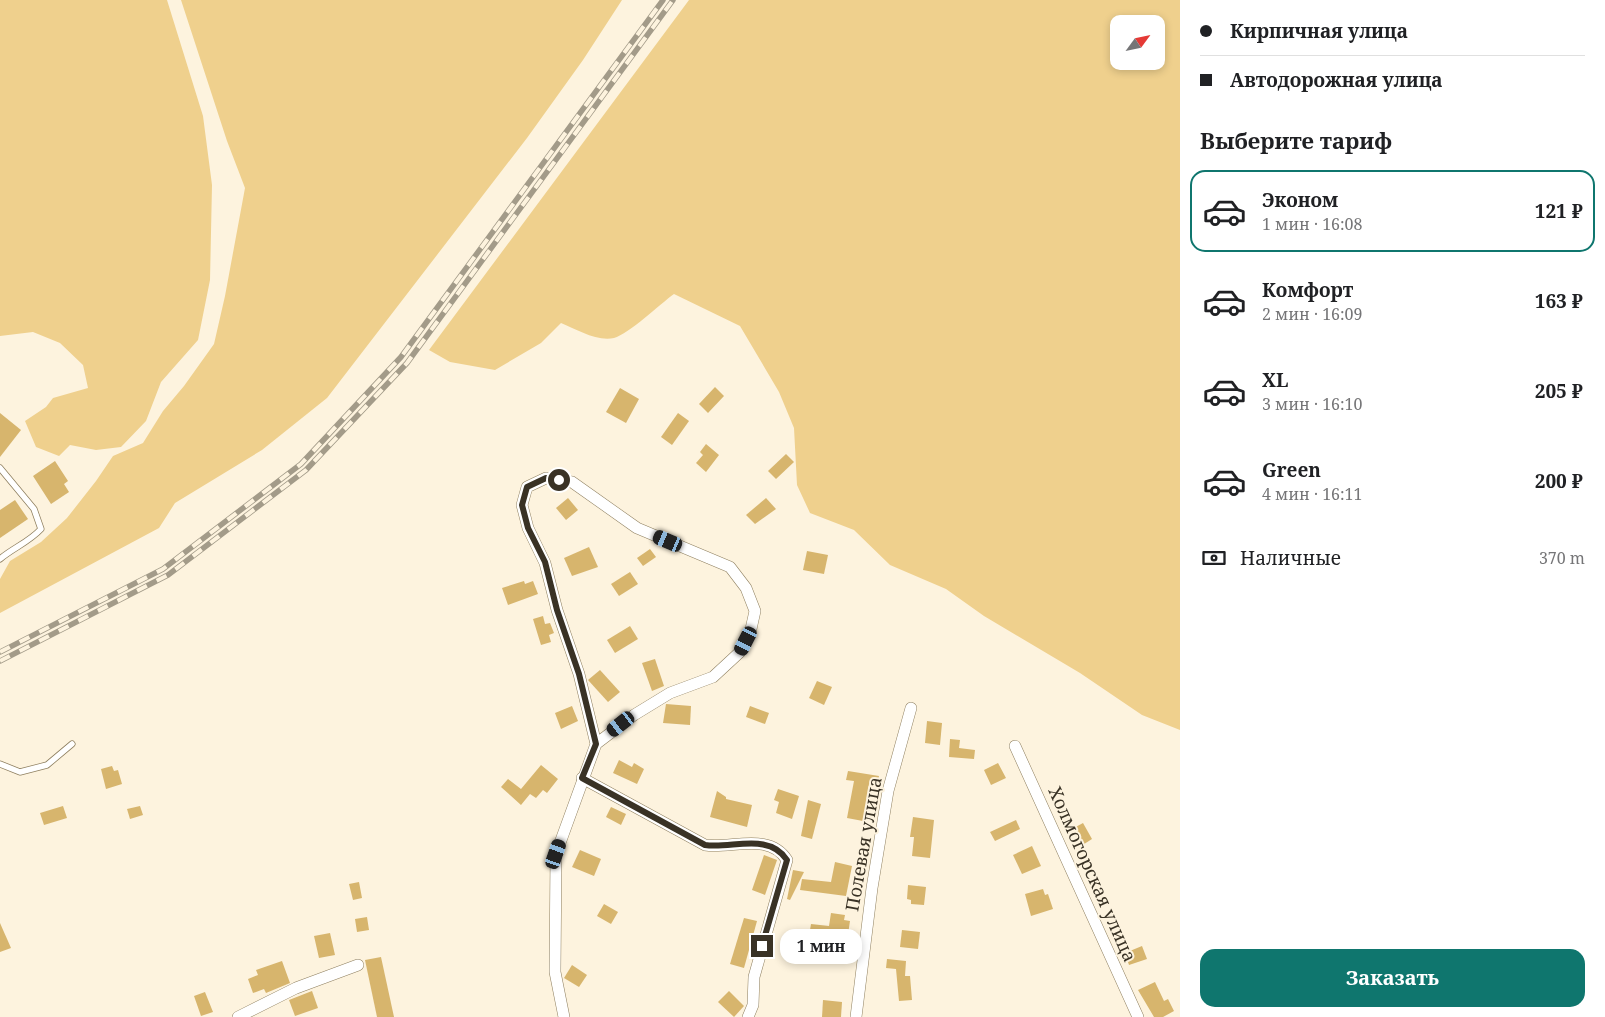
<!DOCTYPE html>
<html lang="ru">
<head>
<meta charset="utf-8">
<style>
  body { margin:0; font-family:"Noto Serif",serif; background:#f6f6f6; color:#202124; height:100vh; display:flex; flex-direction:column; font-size:19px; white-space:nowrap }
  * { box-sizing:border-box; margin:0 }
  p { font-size:16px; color:#757577 }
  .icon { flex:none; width:28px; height:28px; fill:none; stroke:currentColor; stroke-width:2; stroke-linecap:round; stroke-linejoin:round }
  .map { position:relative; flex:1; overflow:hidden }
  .drawer { display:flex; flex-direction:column; background:#fff; width:425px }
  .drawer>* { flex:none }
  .banner { display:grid; align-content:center; height:110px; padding:0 20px; background:#fff }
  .needle { width:32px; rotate:57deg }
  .fabs { position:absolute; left:1110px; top:15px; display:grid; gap:10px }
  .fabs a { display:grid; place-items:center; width:55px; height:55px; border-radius:10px; background:#fff; box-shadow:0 2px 8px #0003; font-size:25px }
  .end { position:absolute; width:22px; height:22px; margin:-11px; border:6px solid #393225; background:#fff; box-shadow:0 0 0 2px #fff }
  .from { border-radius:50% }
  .bubble { position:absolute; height:35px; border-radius:15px; background:#fff; box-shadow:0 2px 8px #0003; font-size:16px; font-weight:700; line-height:35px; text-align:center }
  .car { position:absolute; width:15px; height:30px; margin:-15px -8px; border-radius:6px; box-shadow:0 0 4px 1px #0007; background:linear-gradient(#222 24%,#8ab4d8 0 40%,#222 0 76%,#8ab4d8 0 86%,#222 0) }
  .banner b { display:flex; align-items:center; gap:18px; height:48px; font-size:19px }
  .banner b+b { border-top:1px solid #e0e0e0 }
  .banner i { width:12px; height:12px; background:#202124 }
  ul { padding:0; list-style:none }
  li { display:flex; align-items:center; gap:15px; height:82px; margin:0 10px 8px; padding:0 10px; border:2px solid transparent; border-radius:15px }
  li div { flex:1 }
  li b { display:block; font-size:19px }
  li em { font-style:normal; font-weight:700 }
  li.active { border-color:#0f766e }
  li>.icon { width:45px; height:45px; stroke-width:1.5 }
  h2 { padding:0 20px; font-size:22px; line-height:60px }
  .pay { display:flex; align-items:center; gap:12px; height:55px; padding:0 20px; font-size:19px }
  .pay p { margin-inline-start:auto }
  .primary-button { display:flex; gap:10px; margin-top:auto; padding:10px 20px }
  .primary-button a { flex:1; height:58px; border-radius:15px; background:#0f766e; color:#fff; font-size:20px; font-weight:700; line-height:58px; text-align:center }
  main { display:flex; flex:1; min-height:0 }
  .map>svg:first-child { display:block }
</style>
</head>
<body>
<main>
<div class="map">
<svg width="1180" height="1017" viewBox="0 0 1180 1017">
  <rect width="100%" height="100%" fill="#fdf3de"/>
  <g fill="#efd08d" fill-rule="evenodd">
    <path d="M0,0h167l36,116 9,69 -2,95 -12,60 -37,42 -15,39 -25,26 -25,3 -26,-5 -11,11 -23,-9 -11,-26 21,-14 7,-9 35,-10 -5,-23 -23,-22 -27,-11 -33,4z"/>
    <path d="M181,0h441l-39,60 -56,78 -200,260 -65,52 -87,53 -16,25 -159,85v-34l10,-18 31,-19 26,-24 29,-37 17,-25 30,-13 20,-32 21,-25 30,-42 11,-48 20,-108 -18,-47z"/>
    <path d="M689,0h491v730l-38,-15 -62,-42 -96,-57 -38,-27 -56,-24 -36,-35 -44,-17 -13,-28 -3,-57 -15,-36 -39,-66 -66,-32c-14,10 -45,40 -60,44 -17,4 -38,-9 -53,-15l-20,20 -46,27 -45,-8 -21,-12zM1119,24h37v37h-37z"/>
  </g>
  <g fill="#d7b56d">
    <path d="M715,387l9,9 -16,17 -9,-9z"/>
    <path d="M620,388l19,11 -13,24 -20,-11z"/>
    <path d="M0,413l21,17 -21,27z"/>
    <path d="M678,413l11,8 -17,24 -11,-8z"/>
    <path d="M706,444l13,11 -13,17 -10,-9 7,-8 -3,-3z"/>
    <path d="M786,454l8,8 -18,17 -8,-8z"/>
    <path d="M55,461l13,20 -4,3 5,8 -18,12 -18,-28z"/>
    <path d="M568,498l10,12 -12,10 -10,-12z"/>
    <path d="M766,498l10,11 -21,15 -9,-9z"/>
    <path d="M15,500l13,19 -28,19v-28z"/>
    <path d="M589,547l9,20 -26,9 -8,-18z"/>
    <path d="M650,549l6,8 -13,9 -6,-8z"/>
    <path d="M807,551l21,4 -4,19 -21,-4z"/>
    <path d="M630,572l8,12 -19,12 -8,-12z"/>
    <path d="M524,581l1,3 8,-3 5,13 -30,11 -6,-17z"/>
    <path d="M543,616l2,8 5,-1 4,10 -5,2 2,7 -10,3 -8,-26z"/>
    <path d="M630,626l8,13 -23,14 -8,-13z"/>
    <path d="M655,659l9,27 -12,5 -10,-28z"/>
    <path d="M600,670l20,22 -12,10 -20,-22z"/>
    <path d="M817,681l15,6 -8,18 -15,-7z"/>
    <path d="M666,704l25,2 -1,19 -27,-2z"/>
    <path d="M572,706l6,15 -17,8 -6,-16z"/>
    <path d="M750,706l19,7 -4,11 -19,-7z"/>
    <path d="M927,721l15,2 -2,22 -15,-2z"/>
    <path d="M950,739l10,1 -1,8 16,2 -1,9 -25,-2z"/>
    <path d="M619,760l13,7 2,-4 10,6 -7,15 -24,-11z"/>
    <path d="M998,763l8,15 -15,7 -7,-15z"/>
    <path d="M541,765l17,14 -11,14 -4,-3 -7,8 -6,-4 -9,11 -20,-18 7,-8 13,10z"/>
    <path d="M112,766l2,5 4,-1 4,14 -16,5 -5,-20z"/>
    <path d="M848,771l31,5 -2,9 -8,-1 -6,37 -16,-3 7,-37 -8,-1z"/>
    <path d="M778,789l21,7 -7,23 -16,-6 3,-11 -5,-2z"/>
    <path d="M717,791l9,6v2l26,6 -5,22 -37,-10z"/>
    <path d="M808,800l13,4 -9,35 -11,-3z"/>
    <path d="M63,806l4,12 -23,7 -4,-12z"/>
    <path d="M140,806l3,9 -13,4 -3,-10z"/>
    <path d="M611,807l15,7 -5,11 -15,-8z"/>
    <path d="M913,817l21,3 -4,38 -18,-2 2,-19h-4z"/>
    <path d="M1016,820l4,9 -25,12 -5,-9z"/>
    <path d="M1083,823l9,16 -11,7 -9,-17z"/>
    <path d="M1032,846l9,20 -19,8 -9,-19z"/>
    <path d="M580,850l21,9 -7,17 -22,-9z"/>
    <path d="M764,855l13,5 -12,35 -13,-5z"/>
    <path d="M835,862l17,4 -6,30 -46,-6 2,-11 29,3z"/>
    <path d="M793,870l11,2 -14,28 -3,-1z"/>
    <path d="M359,882l3,16 -9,2 -4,-16z"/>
    <path d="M908,885l18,2 -2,18 -13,-1v-4l-4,-1z"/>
    <path d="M1043,889l2,6 3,-1 5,15 -22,7 -6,-22z"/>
    <path d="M604,904l14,8 -7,12 -14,-8z"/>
    <path d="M831,913l14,2 -1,5 6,1 -3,20 -38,-5 2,-12 18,2z"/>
    <path d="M367,917l2,13 -12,2 -2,-13z"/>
    <path d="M744,918l13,3 -13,47 -14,-4z"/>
    <path d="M0,923l11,25 -11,4z"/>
    <path d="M902,930l18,2 -2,17 -18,-2z"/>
    <path d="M330,933l5,22 -16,3 -5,-22z"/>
    <path d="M1142,946l5,13 -18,6 -4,-12z"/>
    <path d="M381,957l13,60h-17l-12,-57z"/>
    <path d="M887,959l19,2 -1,15h5l2,24 -13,1 -3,-32 -10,-1z"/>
    <path d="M282,961l8,22 -24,10 -2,-4 -11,4 -5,-14 10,-4 -2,-5z"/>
    <path d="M572,965l15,10 -8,12 -15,-9z"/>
    <path d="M1155,982l9,19 4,-2 6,12 -11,6h-9l-16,-27z"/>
    <path d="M312,991l6,17 -23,8 -6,-16z"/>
    <path d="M729,991l15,15 -10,11 -16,-15z"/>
    <path d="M205,992l8,20 -12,4 -7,-20z"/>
    <path d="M823,1000l19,2 -1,15h-19z"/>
  </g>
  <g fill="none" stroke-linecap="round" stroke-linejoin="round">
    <defs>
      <g id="lane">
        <path d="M0,468l34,41 7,20c-12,13 -28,19 -41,30"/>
        <path d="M0,764l20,8 27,-7 25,-21"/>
      </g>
      <g id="street">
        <path d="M1015,746l123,271"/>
        <path d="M582,778l123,67c27,4 64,-13 82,15l-33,117 -1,28 -5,12"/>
        <path d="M238,1017l58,-29 62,-23"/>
        <path d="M564,1017l-9,-45 1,-118 40,-110 38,-29 36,-22 43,-16 27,-25 11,-23 4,-18 -9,-23 -16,-21 -93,-39 -65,-46 -26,-4 -19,9 -5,18 6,23 17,35 12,47 22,64 17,70"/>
        <path d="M856,1017l16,-129 16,-97 23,-83"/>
      </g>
    </defs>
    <use href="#lane" stroke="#8e7f5f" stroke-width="7"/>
    <use href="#street" stroke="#8e7f5f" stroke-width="12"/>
    <use href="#lane" stroke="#fff" stroke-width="5.5"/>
    <use href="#street" stroke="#fff" stroke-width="11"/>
    <defs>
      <g id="rail">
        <path d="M0,652l163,-83 138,-105 100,-107 262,-357"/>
        <path d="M0,661l168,-86 138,-105 101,-107 266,-363"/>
      </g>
    </defs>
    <use href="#rail" stroke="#a39b89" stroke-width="5.5"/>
    <use href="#rail" stroke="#fdf3de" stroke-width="4" stroke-dasharray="11" stroke-linecap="butt"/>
  </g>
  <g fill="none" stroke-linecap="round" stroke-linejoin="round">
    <path stroke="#393225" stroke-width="6" d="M559,480l-13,-2 -19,9 -5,18 6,23 17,34 12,48 22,64 17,70 -14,34 123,67c27,4 64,-13 82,15l-25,86"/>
  </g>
  <g text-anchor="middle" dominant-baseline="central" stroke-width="4" stroke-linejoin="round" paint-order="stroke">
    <g font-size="18" fill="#393225" stroke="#fdf3de">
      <text transform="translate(863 844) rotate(-80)">Полевая улица</text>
      <text transform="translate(1093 874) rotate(66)">Холмогорская улица</text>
    </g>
  </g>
</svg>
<div class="fabs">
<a><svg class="needle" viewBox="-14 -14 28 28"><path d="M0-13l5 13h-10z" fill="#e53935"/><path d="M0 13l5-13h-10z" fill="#757577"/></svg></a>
</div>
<i class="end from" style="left:559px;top:480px"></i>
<i class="end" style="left:762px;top:946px"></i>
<div class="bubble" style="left:780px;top:929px;width:82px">1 мин</div>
<i class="car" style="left:668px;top:541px;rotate:293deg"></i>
<i class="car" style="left:746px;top:641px;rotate:207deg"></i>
<i class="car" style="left:621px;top:724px;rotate:232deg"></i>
<i class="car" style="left:556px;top:854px;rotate:19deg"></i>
</div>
<section class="drawer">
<div class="banner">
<b><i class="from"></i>Кирпичная улица</b>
<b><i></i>Автодорожная улица</b>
</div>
<h2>Выберите тариф</h2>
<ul>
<li class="active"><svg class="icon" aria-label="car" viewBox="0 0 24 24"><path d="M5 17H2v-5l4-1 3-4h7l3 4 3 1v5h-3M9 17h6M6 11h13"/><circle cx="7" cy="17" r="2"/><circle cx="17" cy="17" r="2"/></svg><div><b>Эконом</b><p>1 мин · 16:08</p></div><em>121 ₽</em></li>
<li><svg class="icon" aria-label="car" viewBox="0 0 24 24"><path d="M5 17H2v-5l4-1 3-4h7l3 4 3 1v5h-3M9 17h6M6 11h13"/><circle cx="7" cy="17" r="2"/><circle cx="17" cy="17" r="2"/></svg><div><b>Комфорт</b><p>2 мин · 16:09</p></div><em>163 ₽</em></li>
<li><svg class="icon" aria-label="car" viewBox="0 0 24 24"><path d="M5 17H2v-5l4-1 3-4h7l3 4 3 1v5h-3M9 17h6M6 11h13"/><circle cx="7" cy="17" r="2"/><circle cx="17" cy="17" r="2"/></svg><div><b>XL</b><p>3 мин · 16:10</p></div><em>205 ₽</em></li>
<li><svg class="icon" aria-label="car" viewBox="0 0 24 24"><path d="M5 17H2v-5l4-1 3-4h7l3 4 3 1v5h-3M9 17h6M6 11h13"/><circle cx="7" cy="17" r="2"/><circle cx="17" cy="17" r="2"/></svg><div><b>Green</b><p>4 мин · 16:11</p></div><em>200 ₽</em></li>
</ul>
<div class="pay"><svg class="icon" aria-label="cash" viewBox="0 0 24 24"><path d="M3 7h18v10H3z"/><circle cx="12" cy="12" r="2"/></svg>Наличные<p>370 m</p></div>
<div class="primary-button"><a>Заказать</a></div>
</section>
</main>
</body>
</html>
